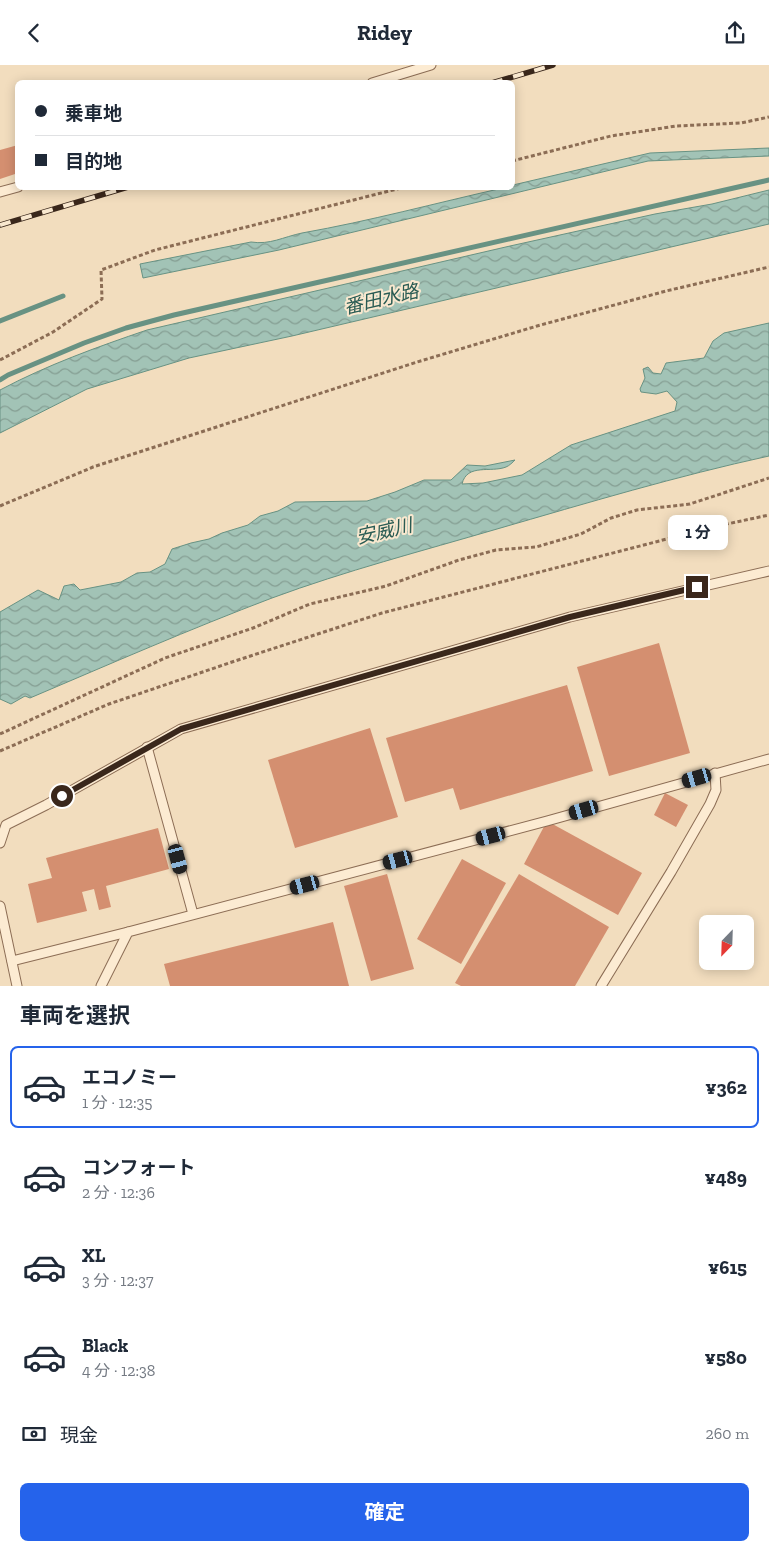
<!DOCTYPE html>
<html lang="ja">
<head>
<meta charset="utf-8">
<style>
  body { margin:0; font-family:"Zilla Slab","Noto Sans JP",serif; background:#f2f2f3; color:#1f2937; height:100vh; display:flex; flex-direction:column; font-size:19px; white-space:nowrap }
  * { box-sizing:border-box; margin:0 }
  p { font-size:16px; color:#747a83 }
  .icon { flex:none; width:28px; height:28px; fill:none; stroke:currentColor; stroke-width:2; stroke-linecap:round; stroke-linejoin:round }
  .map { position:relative; height:921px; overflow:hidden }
  .drawer { display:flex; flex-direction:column; background:#fff; flex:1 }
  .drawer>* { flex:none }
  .banner { position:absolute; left:15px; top:15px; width:500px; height:110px; border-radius:8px; box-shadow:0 2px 12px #0003; display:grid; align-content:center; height:110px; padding:0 20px; background:#fff }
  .needle { width:32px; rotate:203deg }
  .buttons { position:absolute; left:699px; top:850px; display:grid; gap:10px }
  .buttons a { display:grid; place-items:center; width:55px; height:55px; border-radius:8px; background:#fff; box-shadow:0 2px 12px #0003; font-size:25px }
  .end { position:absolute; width:22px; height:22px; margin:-11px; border:6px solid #3a271b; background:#fff; box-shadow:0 0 0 2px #fff }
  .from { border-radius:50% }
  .bubble { position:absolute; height:35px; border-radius:8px; background:#fff; box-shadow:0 2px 12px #0003; font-size:16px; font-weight:700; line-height:35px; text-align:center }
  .car { position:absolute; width:15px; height:30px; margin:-15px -8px; border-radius:6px; box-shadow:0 0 4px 1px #0007; background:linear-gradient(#222 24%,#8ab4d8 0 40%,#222 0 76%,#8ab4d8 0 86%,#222 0) }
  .banner b { display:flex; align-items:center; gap:18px; height:48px; font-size:19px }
  .banner b+b { border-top:1px solid #e0e1e3 }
  .banner i { width:12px; height:12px; background:#1f2937 }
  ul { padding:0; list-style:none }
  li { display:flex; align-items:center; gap:15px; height:82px; margin:0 10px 8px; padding:0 10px; border:2px solid transparent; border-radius:8px }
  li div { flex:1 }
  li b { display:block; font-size:19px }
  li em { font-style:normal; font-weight:700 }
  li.selected { border-color:#2563eb }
  li>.icon { width:45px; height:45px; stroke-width:1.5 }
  h2 { padding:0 20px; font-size:22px; line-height:60px }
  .pay { display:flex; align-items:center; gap:12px; height:55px; padding:0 20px; font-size:19px }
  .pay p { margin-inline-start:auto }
  .cta { display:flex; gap:10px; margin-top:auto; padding:10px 20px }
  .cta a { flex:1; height:58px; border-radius:8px; background:#2563eb; color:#fff; font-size:20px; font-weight:700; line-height:58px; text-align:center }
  header { display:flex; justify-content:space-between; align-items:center; height:65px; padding:0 20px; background:#fff; font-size:22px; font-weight:700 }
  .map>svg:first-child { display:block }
</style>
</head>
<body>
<header><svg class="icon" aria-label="back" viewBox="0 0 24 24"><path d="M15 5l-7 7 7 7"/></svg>Ridey<svg class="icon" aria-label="share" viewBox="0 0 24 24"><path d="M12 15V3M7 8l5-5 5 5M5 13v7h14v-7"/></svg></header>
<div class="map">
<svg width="769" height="921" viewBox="0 0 769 921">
  <defs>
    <pattern id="water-waves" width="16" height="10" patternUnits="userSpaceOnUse" patternTransform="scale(1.25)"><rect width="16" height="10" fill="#a2c3b6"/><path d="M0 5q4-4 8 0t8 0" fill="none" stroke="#859e93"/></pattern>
  </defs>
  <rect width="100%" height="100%" fill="#f2ddbe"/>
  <g fill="url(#water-waves)" stroke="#689283">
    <path d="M769,83v8l-121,5 -369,89 -136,28 -3,-14 111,-22c19,3 32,-5 51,-9 68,-12 134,-30 201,-45l9,-1 1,-2 137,-32z"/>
    <path d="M769,125v34l-477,112 -103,22 -102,31 -87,44v-43c47,-25 97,-43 147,-60l363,-84 145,-32 57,-10z"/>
    <path d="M769,258v133c-92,20 -182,47 -272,73 -75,22 -152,42 -225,69 -82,31 -162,66 -242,100l-5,-2 -14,8 -11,-5v-87l38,-22 21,10 5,-14 10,-2 6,6 41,-8 16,-9 13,-1 15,-8 7,-15 19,-6 18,-4 13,-6 26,-8 12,-9 18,-5 17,-9 72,-1 28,-9 29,-12h27l16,-15 18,1 30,-6c-2,2 -6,6 -9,7 -15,6 -39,-4 -44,17l21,-1 39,-8 49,-30 104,-34 2,-9 -10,-11 -11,3 -15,-2 -1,-3 5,-11 -2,-9 5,-2 5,6 8,1 5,-11 38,-5 9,-17 11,-8z"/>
  </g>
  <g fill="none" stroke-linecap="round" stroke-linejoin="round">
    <g stroke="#689283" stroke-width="5">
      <path d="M0,256l63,-25"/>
      <path d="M0,315l8,-5 76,-32 42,-15 48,-13 595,-135"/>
    </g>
  </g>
  <g fill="#d48f70">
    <path d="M18,80v28l-18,6v-29z"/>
    <path d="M659,578l31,110 -81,23 -32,-109z"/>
    <path d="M567,620l26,86 -133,39 -7,-22 -48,14 -19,-64z"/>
    <path d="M370,663l28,89 -103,31 -27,-88z"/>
    <path d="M665,728l23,12 -12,22 -22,-12z"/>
    <path d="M547,756l95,52 -24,42 -94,-51z"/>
    <path d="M158,763l11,41 -63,17 5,21 -12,3 -5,-21 -12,3 5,19 -50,12 -9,-39 24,-6 -6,-20z"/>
    <path d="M462,794l44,24 -45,81 -44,-25z"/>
    <path d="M387,809l27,95 -43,12 -27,-95z"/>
    <path d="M519,809l90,53 -34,59h-114l-6,-3z"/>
    <path d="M333,857l16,64h-179l-6,-22z"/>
  </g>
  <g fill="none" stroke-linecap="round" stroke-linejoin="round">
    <defs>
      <g id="service">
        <path d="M372,18l59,-18"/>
        <path d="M0,127l18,-5"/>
        <path d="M147,682l46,167"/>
        <path d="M0,778l6,-18 40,-20 135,-76 389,-112 199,-46"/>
        <path d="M0,841l17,80"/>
        <path d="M12,896l116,-29"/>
        <path d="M101,921l27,-54 419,-111 222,-62"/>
        <path d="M601,921l70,-114 39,-68 6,-14 -1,-17"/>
      </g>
    </defs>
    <use href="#service" stroke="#8c6d55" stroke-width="11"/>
    <g stroke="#8c6d55" stroke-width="3" stroke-dasharray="4 2.5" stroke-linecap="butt">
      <path d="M512,96l99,-25 65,-10 65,-3 28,-6"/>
      <path d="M0,295l53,-28 49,-33 -1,-29 54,-20 250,-63"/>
      <path d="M0,441l93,-39 324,-105 120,-36 129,-35 103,-24"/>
      <path d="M0,669l165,-76 88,-30 57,-24 76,-18 73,-26 37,-10 40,-3 45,-13 30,-16 26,-8 53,-6 79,-26"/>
      <path d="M0,686l109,-47 123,-42 150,-49 331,-86 56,-12"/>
    </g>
    <use href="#service" stroke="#fcebd2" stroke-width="9"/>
    <defs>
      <g id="rail">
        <path d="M492,18l61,-18"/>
        <path d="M0,160l128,-38"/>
      </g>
    </defs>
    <use href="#rail" stroke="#3a271b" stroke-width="5.5"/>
    <use href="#rail" stroke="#f9e8cf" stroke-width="4" stroke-dasharray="11" stroke-linecap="butt"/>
  </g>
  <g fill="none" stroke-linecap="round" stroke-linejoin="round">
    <path stroke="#3a271b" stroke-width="6" d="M62,731l119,-67 389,-112 127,-30"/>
  </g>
  <g text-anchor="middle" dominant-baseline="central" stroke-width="4" stroke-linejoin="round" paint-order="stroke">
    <g font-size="19" font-style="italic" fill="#295b53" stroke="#f9e8cf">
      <text transform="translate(381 234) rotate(-13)">番田水路</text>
      <text transform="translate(384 466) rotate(-13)">安威川</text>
    </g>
  </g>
</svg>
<div class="buttons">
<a><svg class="needle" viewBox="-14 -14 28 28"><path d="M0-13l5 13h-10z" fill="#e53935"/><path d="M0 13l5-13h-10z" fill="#747a83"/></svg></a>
</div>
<i class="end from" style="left:62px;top:731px"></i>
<i class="end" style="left:697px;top:522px"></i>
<div class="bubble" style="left:668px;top:450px;width:60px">1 分</div>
<i class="car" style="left:697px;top:713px;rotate:254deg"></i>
<i class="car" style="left:584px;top:745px;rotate:254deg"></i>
<i class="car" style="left:491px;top:771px;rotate:255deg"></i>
<i class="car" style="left:178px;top:794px;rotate:165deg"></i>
<i class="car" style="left:398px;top:795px;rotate:255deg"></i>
<i class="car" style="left:305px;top:820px;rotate:255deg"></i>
<div class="banner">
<b><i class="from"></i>乗車地</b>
<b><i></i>目的地</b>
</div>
</div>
<section class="drawer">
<h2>車両を選択</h2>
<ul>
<li class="selected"><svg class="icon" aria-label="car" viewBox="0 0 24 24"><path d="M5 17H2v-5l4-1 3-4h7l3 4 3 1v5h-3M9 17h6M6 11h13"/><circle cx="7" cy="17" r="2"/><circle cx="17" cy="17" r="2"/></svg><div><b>エコノミー</b><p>1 分 · 12:35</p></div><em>¥362</em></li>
<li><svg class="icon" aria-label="car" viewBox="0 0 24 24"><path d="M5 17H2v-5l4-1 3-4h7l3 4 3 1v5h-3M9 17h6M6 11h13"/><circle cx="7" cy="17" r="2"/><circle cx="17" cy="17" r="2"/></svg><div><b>コンフォート</b><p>2 分 · 12:36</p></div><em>¥489</em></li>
<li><svg class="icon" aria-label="car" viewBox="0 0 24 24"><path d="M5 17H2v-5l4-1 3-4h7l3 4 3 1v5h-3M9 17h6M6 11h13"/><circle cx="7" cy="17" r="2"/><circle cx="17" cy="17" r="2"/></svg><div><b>XL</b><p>3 分 · 12:37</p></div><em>¥615</em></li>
<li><svg class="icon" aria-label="car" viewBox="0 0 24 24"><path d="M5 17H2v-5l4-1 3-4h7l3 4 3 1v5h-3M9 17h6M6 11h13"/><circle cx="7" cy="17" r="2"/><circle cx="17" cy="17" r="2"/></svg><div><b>Black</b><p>4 分 · 12:38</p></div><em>¥580</em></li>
</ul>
<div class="pay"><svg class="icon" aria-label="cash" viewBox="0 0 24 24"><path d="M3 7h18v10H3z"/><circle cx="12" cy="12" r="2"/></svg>現金<p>260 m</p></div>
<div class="cta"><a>確定</a></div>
</section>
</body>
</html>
